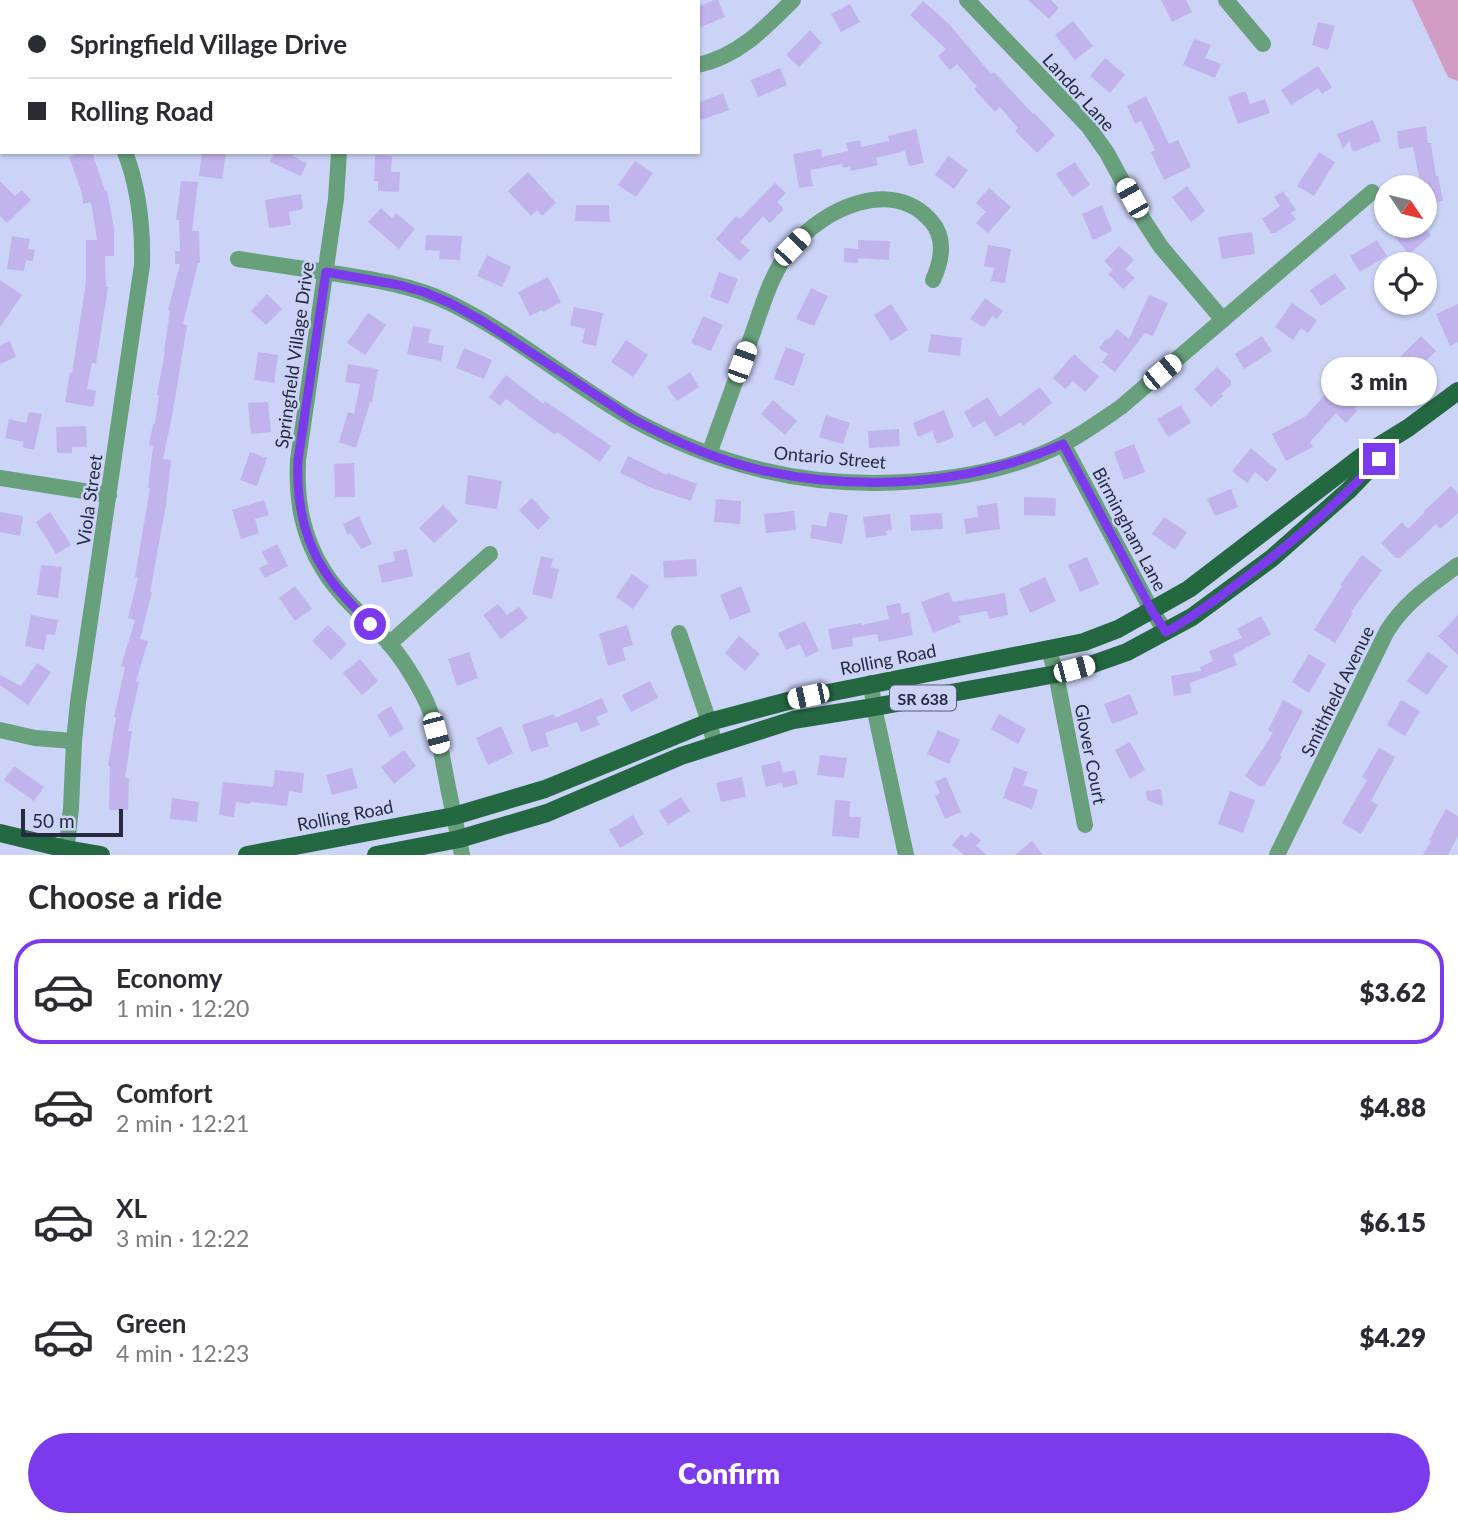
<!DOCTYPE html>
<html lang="en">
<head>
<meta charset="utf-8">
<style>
  body { margin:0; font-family:Lato,sans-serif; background:#f2f2f3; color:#2b2b33; height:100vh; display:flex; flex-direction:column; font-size:26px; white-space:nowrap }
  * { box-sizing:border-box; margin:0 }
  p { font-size:23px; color:#7c7c81 }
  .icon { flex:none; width:38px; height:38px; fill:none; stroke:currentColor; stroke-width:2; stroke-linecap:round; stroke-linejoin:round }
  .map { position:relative; height:855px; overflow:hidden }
  .drawer { display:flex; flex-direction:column; background:#fff; flex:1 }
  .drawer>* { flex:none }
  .banner { position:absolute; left:0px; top:0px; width:700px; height:154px; box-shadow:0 2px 5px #0004; display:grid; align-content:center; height:154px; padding:0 28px; background:#fff }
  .needle { width:46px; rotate:125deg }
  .buttons { position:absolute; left:1374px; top:175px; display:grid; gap:14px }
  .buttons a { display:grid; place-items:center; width:63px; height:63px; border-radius:50%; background:#fff; box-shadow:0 2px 5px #0004; font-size:35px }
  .scale { position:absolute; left:21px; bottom:18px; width:102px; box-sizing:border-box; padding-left:7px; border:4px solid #272b41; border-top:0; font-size:19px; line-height:24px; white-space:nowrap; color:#272b41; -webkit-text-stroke:5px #cbd3f6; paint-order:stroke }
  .end { position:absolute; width:32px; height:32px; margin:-16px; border:9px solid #7c3aed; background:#fff; box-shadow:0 0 0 4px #fff }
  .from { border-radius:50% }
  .bubble { position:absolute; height:49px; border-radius:24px; background:#fff; box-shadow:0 2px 5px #0004; font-size:23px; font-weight:800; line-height:49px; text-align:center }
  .car { position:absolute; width:21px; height:42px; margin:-21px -10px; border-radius:9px; box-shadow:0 0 5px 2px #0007; background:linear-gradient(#fff 24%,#345 0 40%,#fff 0 76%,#345 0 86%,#fff 0) }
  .banner b { display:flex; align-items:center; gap:24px; height:66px; font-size:26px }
  .banner b+b { border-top:2px solid #e1e1e2 }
  .banner i { width:18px; height:18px; background:#2b2b33 }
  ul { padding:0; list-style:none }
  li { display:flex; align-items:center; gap:21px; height:105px; margin:0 14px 10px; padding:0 14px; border:4px solid transparent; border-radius:28px }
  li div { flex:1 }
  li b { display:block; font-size:26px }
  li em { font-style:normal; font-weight:800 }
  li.active { border-color:#7c3aed }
  li>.icon { width:63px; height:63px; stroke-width:1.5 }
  h2 { padding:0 28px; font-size:32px; line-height:84px }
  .primary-button { display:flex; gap:14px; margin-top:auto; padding:14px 28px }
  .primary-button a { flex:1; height:80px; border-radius:42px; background:#7c3aed; color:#fff; font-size:28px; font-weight:800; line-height:80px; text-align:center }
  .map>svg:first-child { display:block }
</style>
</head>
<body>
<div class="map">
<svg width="1458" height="855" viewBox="0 0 1458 855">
  <rect width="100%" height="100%" fill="#cbd3f6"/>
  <path fill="#d19cc4" d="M1412,0h46v81l-10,-4z"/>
  <g fill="#c1b4ed">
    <path d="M714,0h4l7,17 -24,10 -3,-6v-14z"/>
    <path d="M1028,0h23l8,8 -10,11z"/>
    <path d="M1161,0h25l6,12 -20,10z"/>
    <path d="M923,1l26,23 42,50 3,-2 39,42 1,-1 21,22 -18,18 -22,-22 3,-3 -18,-21 -5,5 -21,-23 3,-2 -20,-23 -7,6 -12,-14 8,-7 -36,-34z"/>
    <path d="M850,4l10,18 -19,10 -10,-18z"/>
    <path d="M1073,21l20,25 -18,14 -20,-25z"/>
    <path d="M1318,22l17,4 -7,24 -16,-5z"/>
    <path d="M810,30l12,13 -23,24 -13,-12z"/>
    <path d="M1194,39l17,6 -6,13 16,6 -6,14 -32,-13z"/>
    <path d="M1105,58l20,17 -15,18 -20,-17z"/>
    <path d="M1318,66l14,21 -10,7 -4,-6 -27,17 -10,-15z"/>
    <path d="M780,68l7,17 -29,12 -7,-17z"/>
    <path d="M1242,92h4l4,12 15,-5 5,14 -32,11 -10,-27z"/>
    <path d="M723,93l6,17 -28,10 -3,-8v-9z"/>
    <path d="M1146,96l23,48 9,-4 13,27 -27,13 -13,-28 4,-2 -14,-29 -6,3 -8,-18z"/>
    <path d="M1373,120l8,21 -28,11 -4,-11 -6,8 -6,-15z"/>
    <path d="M1426,126l2,17h3l5,33h2l5,25 -19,3v-17h-3l-8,-40 -14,2 -2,-18z"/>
    <path d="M916,129l8,34 -15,3 -4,-15 -29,7 2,7 -27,6 -1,-5 -7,2 -1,-4 -32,6 3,16 -14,2 -6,-34 28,-5 1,8 26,-6 -2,-8 14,-3 1,7 28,-6 -1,-5z"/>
    <path d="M82,152h10l13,39 2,-1 7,39v27h-9l1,31h2l-12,77 -4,-1 -5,26 9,2 -3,16 -28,-5 5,-30 2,1 14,-91v-42h11l-6,-38 -8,2 -1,-11 -13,-36z"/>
    <path d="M202,152h24l-4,27 -23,-3z"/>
    <path d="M274,152h21l-2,4 14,7 -6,13 -31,-14z"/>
    <path d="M1319,152l16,10 -21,34 -17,-10z"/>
    <path d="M375,155l17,1 -1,16h9l-1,20 -21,-1v-10h-4z"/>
    <path d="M948,156l20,14 -14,19 -19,-14z"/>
    <path d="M635,161l18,12 -17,24 -18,-12z"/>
    <path d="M1075,162l15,23 -18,12 -16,-23z"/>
    <path d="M528,172l28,31 -14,13 -5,-6 -6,6 -23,-25z"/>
    <path d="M0,181l15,15 7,-6 9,10 -24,23 -7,-7z"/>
    <path d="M181,181l17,1 -6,49h7l1,32h-2l-15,61 4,1 -14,86 -10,48 8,1 -5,45 -16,87h2l-12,47 8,2 -12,40 3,1 -11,49h4l-7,47h4l-1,32h-19l1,-44h-2l8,-49h-2l11,-50 -4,-1 14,-46 -7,-2 10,-40 -3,-1 15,-89h-2l5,-42 -4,-1 4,-21h2l4,-29h-2l8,-44h-1l6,-40 -2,-1 12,-46h-5v-13h5l-1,-31h-3z"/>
    <path d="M775,183l11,10 -9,9 7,7 -14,14 -7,-7 -23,26 10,8 -10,11 -24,-22 20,-23 4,3z"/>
    <path d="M1187,186l18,25 -14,11 -19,-25z"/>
    <path d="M989,188l22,19 -23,26 -12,-10 10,-11 -10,-9z"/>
    <path d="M1283,191l13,19 -5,3 5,6 -20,14h-5l-9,-14 18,-13 -6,-9z"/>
    <path d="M301,194l2,15 -14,3 2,13 -22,3 -4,-28z"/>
    <path d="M576,205h33l1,17 -35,-1z"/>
    <path d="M1102,205l10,26 -19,9 -11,-26z"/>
    <path d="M381,208l11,10 4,-5 19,16 -16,20 -31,-27z"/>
    <path d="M1409,226h14l8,9 -22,19 -14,-17z"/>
    <path d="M1252,232l3,22 -33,5 -4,-22z"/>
    <path d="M426,235l36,1 -2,24 -21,-1 1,-8 -15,-1z"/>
    <path d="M12,236l18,3 -2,10 7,1 -2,11 -7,-1 -2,11 -17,-2z"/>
    <path d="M858,240l32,1 -1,19 -31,-2v5l-14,-1v-14l14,1z"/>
    <path d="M1377,240l10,16 -27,16 -10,-16z"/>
    <path d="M988,245l23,4 -6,34 -14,-2 3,-13 -10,-2z"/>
    <path d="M1119,246l15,14 -9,9 10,9 -12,11 -15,-15 5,-4 -9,-9z"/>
    <path d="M487,255l24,12 -9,20 -25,-11z"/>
    <path d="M719,272l19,7 -10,25 -18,-7z"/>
    <path d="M1335,273l11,15 -25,18 -11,-16z"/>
    <path d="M548,277l13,25 -18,10 -1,-2 -12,6 -12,-24z"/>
    <path d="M0,280l22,15 -22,32z"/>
    <path d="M811,288l17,8 -14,30 -18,-7z"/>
    <path d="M267,294l15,15 -16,16 -15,-14z"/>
    <path d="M1149,295l19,8 -15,33 -8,-3 -30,39 -13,-10 6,-8 -9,-6 8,-10 2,1 8,-10 12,10z"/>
    <path d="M985,298l18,13 -6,8 -5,-3 -7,10h-4l-11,-7z"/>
    <path d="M1292,303l25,17 -9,13 -7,-5 -8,12 -18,-13z"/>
    <path d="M891,304l17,26 -17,11 -17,-26z"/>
    <path d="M1458,304v38l-8,4 -14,-32z"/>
    <path d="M574,307l29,6 -7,33 -14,-3 3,-14 -15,-4z"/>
    <path d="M368,313l18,12 -21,30 -18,-12z"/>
    <path d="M703,316l20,9 -12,26 -20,-8z"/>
    <path d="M413,326l18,3 -3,14 16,3 -3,15 -34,-7z"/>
    <path d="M931,334l31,4 -2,18 -32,-4z"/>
    <path d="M1262,336l10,15 -28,18 -9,-15z"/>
    <path d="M1421,336l15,15 -22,22 -15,-15z"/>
    <path d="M626,340l22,15 -15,22 -22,-15z"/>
    <path d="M10,341l6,16 -16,7v-19z"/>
    <path d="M786,347l19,7 -11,32 -20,-7z"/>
    <path d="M464,348l28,12 -8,19 -28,-11z"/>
    <path d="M258,352l20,3 -4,28 -20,-3z"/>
    <path d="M1074,354l25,23 -14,15 -12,-11 -8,8 -12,-11z"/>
    <path d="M1370,360l27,22 -11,12 -11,-10 -21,25 3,2 -11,12 -10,-10 -26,29 3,5 -27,14 -14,-27 34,-18 25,-28 9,8z"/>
    <path d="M348,364l30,5 -6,33h-2l-14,46 -17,-6 9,-30 6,2 6,-30 -15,-2z"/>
    <path d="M1217,367l14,14v4l-10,9 2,2 -12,11 -17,-18z"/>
    <path d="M690,372l9,15 -22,14 -10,-14z"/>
    <path d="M506,375l37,29 2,-3 66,45 -11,16 -43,-30 -2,3 -49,-36 -6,7 -11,-9z"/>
    <path d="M1040,387l12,16 -29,23 -2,-4 -26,15 -10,-16 -12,7 -9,-16 24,-15 12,20z"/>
    <path d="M773,400l24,21 -12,14 -24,-21z"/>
    <path d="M268,402l3,30 -20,2 -3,-31z"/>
    <path d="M1181,405l10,18 -23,14 -11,-18z"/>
    <path d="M944,410l10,27 -17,7 -5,-13 -14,6 -5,-14z"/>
    <path d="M29,412l13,2 -8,36 -12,-3 2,-5 -19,-4 4,-19 17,4z"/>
    <path d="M826,415l24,8 -7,21 -24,-7z"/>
    <path d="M86,426l1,21h-15v6h-15l-1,-26z"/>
    <path d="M899,429l1,17 -31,2 -1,-17z"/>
    <path d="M1134,444l11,28 -21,8 -10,-28z"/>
    <path d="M1251,448l26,22 -10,12 -12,-10 -8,11 -15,-12z"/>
    <path d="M250,452l17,6 -10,28 -17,-6z"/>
    <path d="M628,456l39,19 1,-2 29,11 -6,17 -42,-14 -29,-14z"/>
    <path d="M354,463l1,34h-20l-1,-33z"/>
    <path d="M468,475l34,6 -5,28 -32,-5z"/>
    <path d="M1451,486l7,8v19l-18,16 -4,-5 -36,34h-4l-15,-15 21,-21 6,7 17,-17 -1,-1z"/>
    <path d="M1231,489l7,18 -23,9 -8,-17z"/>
    <path d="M1024,497l32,1 -1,18 -31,-1z"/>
    <path d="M532,498l18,20 -12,12 -19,-20z"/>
    <path d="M716,499l25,2 -1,23 -26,-2z"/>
    <path d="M264,500l5,15 -14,4 4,14 -18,6 -9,-29z"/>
    <path d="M997,503l3,26 -34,5 -2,-15 14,-2 -1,-11z"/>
    <path d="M443,505l15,16 -24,22 -15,-15z"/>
    <path d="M794,511l2,19 -30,3 -2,-19z"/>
    <path d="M0,512l23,4 -3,20 -20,-4z"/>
    <path d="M50,512l21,33 -15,9 -20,-32z"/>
    <path d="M829,512l19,3 -6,29 -32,-6 2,-14 14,3z"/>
    <path d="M942,513l1,16 -32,2 -1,-16z"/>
    <path d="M890,514l2,16 -6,1 1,4 -21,3 -3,-21z"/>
    <path d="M359,516l13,28 -11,5 -10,-16 -3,2 -5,-11z"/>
    <path d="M1164,517l23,15 -12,18 -23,-16z"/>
    <path d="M277,544l11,22 -23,12 -6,-10 9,-4 -6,-12z"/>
    <path d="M407,549l6,27 -31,7 -4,-18 17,-4 -2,-9z"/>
    <path d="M1362,555l20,15 -31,42 2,1 -18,30 -21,-13 28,-44 -2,-1z"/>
    <path d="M541,556l12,3 -2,8 8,2 -7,30 -20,-5z"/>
    <path d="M1087,557l12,27 -19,8 -12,-27z"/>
    <path d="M696,559l1,17 -33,2 -1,-17z"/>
    <path d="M41,565l21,2 -4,31 -21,-3z"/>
    <path d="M632,574l17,12 -16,23 -17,-12z"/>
    <path d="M1045,577l11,24 -26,12 -11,-24z"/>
    <path d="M295,586l17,23 -17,12 -16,-23z"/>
    <path d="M741,586l10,26 -21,8 -10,-25z"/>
    <path d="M949,592l4,10 52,-9 3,22 -19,4 -2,-8 -29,5 3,6 -28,11 -12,-31z"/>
    <path d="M900,603l2,11 7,-2 4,23 -34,7 -2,-8 -25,4 1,8 -21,4 -4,-21 33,-6 1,2 27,-6 -3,-13z"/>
    <path d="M498,604l9,11 12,-8 9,11 -27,21 -18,-24z"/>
    <path d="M31,615l27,5 -3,15 -8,-1 -3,16 -19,-4z"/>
    <path d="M1458,615v40l-20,-19z"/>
    <path d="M1261,616l10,18 -38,21 4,10 -47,18 1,10 -17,3 -3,-20 30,-5 -1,-4 13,-6 -4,-10 33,-13 -5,-9z"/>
    <path d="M805,621l14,30 -13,6 -6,-13 -14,6 -8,-17z"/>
    <path d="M328,625l19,19 -16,16 -19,-19z"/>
    <path d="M627,625l6,20 -11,3 4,12 -18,6 -9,-32z"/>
    <path d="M739,636l21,18 -15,17 -20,-18z"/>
    <path d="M469,652l9,26 -21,8 -9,-27z"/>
    <path d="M1428,652l20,14 -21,29 -20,-14z"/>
    <path d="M1309,654l17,10 -17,29 -17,-11z"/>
    <path d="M360,659l18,22 -16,14 -19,-22z"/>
    <path d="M37,663l14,9 -23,33 -28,-20v-10l21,11z"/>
    <path d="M650,681l8,17 -27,14 -9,-17z"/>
    <path d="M1130,694l8,20 -26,10 -8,-20z"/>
    <path d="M602,698l6,14 -12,5 4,8 -19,7 -4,-10 -32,11 4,13 -18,6 -9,-27 32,-11 1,4z"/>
    <path d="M1283,700l20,11 -23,44 2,2 -18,29h-5l-14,-10 28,-43 -5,-3z"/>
    <path d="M1401,700l19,11 -15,25 -18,-11z"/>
    <path d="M391,706l13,23 -14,8 -13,-22z"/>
    <path d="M999,714l27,15 -8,15 -27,-15z"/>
    <path d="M501,726l12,27 -25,12 -12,-27z"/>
    <path d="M938,730l22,10 -11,24 -22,-10z"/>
    <path d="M1130,742l15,28 -15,9 -15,-29z"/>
    <path d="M1379,748l16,9 -24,44 7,4 -17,29 -19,-11 25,-43 -5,-3z"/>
    <path d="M404,750l12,16 -22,18 -13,-17z"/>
    <path d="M820,755l27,3 -3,20 -27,-3z"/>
    <path d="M780,761l3,12 12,-3 3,14 -15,4 -1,-5 -16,4 -5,-21z"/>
    <path d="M14,766l30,21 -10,14 -30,-21z"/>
    <path d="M1014,767l14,5 -5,13 15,5 -6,19 -29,-11z"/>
    <path d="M352,768l6,20 -26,7 -6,-20z"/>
    <path d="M275,770l29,3 -2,20 -13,-2 -2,15 -36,-4 -1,2 -14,-2 -2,15 -15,-2 4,-33 50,5z"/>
    <path d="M742,777l4,20 -25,5 -5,-19z"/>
    <path d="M946,777l15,35 -16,7 -10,-23 5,-3 -5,-11z"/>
    <path d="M1161,789l2,17 -16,-6 -1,-9z"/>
    <path d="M1230,791l25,9 -12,33 -25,-9z"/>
    <path d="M681,797l9,14 -22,14 -9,-14z"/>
    <path d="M172,798l27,4 -2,20 -27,-3z"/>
    <path d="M835,800l15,1 -1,16h12l-2,21 -27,-2z"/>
    <path d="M1446,809l12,7v20l-10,19h-25l8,-14 -2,-1z"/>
    <path d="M633,815l11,19 -24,14 -11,-18z"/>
    <path d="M971,832l10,8 -5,6 11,9h-23l-12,-10 9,-11 5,4z"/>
    <path d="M1032,841l11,14h-28z"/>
  </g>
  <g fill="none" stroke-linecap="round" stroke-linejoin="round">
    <g stroke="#67a07b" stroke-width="16">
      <path d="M25,0l1,2"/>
      <path d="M315,0v2"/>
      <path d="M967,0l121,126 19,27 37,68 17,26 62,73"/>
      <path d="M1226,0l37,44"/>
      <path d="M698,65c41,-9 67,-37 95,-65"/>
      <path d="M339,152l-3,47 -38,261c-2,40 4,76 26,111 17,27 43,48 64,71 14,16 25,34 35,53 13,25 18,55 23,82 5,26 11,52 16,78"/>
      <path d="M238,259c34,5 67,10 100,15 39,6 77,12 112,29 65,32 121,81 184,117 40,22 83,39 128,50 90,22 217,17 301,-26 20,-10 39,-24 58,-37l251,-215"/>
      <path d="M1063,444l89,167 14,21"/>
      <path d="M709,454c14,-39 28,-77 42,-116 11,-31 20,-65 41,-91 31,-38 100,-71 139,-26 15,17 11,39 2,59"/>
      <path d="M0,478l109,17"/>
      <path d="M679,633l30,89 6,23"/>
      <path d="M389,644l101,-90"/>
      <path d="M1049,650l7,24 29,151"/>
      <path d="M871,683l3,24 32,148"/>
      <path d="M0,730l35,8 39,3"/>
      <path d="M66,855l5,-47 3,-67 4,-39 64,-437c1,-39 -3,-76 -17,-113"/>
      <path d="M1277,855l110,-224c18,-29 44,-46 71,-66"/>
    </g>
    <g stroke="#246842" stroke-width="18">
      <path d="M0,833l66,16 35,6"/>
      <path d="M247,855l207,-39 91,-27 164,-67 79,-21 296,-59 34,-13 71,-40 172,-132 47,-29 50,-37"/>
      <path d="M376,855l83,-16 88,-26 134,-57 112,-36 81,-13 182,-33 37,-10 34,-12 65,-35 80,-59 77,-68 41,-43"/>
    </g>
  </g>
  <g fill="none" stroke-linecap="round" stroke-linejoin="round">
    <path stroke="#7c3aed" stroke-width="9" d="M370,624c-12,-14 -26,-26 -37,-41 -28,-36 -37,-78 -35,-123l28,-188 73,13 25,7 26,11 34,19 147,96c42,23 87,43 134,53 99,21 205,14 298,-27l89,167 14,21c27,-15 51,-33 76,-52 49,-36 95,-76 137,-121"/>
  </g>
  <g text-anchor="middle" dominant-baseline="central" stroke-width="5" stroke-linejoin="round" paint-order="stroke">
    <rect fill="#cbd3f6" stroke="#585d77" stroke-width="2" x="890" y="685.5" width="66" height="25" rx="5"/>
    <g font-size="16" font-weight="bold" fill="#272b41">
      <text x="923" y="698">SR 638</text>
    </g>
    <g font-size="18" fill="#272b41" stroke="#cbd3f6">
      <text transform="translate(1079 92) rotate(48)">Landor Lane</text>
      <text transform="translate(294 355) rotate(-82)">Springfield Village Drive</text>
      <text transform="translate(830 457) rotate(5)">Ontario Street</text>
      <text transform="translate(89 500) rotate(-82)">Viola Street</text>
      <text transform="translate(1130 529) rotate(62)">Birmingham Lane</text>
      <text transform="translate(888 659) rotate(-11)">Rolling Road</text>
      <text transform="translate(1337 691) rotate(-64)">Smithfield Avenue</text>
      <text transform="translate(1091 754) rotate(79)">Glover Court</text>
      <text transform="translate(345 815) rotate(-11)">Rolling Road</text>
    </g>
  </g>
</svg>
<div class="buttons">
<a><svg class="needle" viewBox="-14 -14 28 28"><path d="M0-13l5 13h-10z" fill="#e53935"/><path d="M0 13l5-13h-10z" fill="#7c7c81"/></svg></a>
<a><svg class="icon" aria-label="locate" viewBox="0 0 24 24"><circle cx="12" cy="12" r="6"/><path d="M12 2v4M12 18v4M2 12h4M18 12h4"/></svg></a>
</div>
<div class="scale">50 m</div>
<i class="end from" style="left:370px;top:624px"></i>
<i class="end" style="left:1379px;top:459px"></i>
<div class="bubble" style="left:1321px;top:357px;width:116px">3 min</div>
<i class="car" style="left:1132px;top:198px;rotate:331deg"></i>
<i class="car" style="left:792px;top:247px;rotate:44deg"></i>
<i class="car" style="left:742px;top:362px;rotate:20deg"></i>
<i class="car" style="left:1162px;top:372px;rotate:50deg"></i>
<i class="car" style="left:1074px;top:669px;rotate:75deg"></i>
<i class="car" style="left:808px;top:696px;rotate:258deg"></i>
<i class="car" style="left:436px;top:733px;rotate:165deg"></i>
<div class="banner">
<b><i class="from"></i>Springfield Village Drive</b>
<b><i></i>Rolling Road</b>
</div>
</div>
<section class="drawer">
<h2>Choose a ride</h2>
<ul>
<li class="active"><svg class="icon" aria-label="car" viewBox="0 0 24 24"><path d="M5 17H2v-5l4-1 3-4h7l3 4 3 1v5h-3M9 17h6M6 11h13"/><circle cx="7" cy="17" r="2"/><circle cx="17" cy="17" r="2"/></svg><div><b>Economy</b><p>1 min · 12:20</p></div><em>$3.62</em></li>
<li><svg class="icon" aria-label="car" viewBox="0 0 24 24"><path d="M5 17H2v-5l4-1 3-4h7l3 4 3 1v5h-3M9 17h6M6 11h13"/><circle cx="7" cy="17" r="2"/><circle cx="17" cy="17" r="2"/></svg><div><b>Comfort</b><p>2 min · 12:21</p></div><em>$4.88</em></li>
<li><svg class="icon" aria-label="car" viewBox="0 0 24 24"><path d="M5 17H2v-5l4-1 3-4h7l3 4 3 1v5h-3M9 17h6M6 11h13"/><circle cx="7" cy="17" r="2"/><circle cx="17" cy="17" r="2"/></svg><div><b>XL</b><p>3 min · 12:22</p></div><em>$6.15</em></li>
<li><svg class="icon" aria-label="car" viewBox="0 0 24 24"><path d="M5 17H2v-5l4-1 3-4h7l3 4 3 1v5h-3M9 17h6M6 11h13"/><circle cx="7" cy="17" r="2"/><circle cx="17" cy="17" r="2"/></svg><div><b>Green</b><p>4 min · 12:23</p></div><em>$4.29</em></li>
</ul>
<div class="primary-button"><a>Confirm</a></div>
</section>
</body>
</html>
